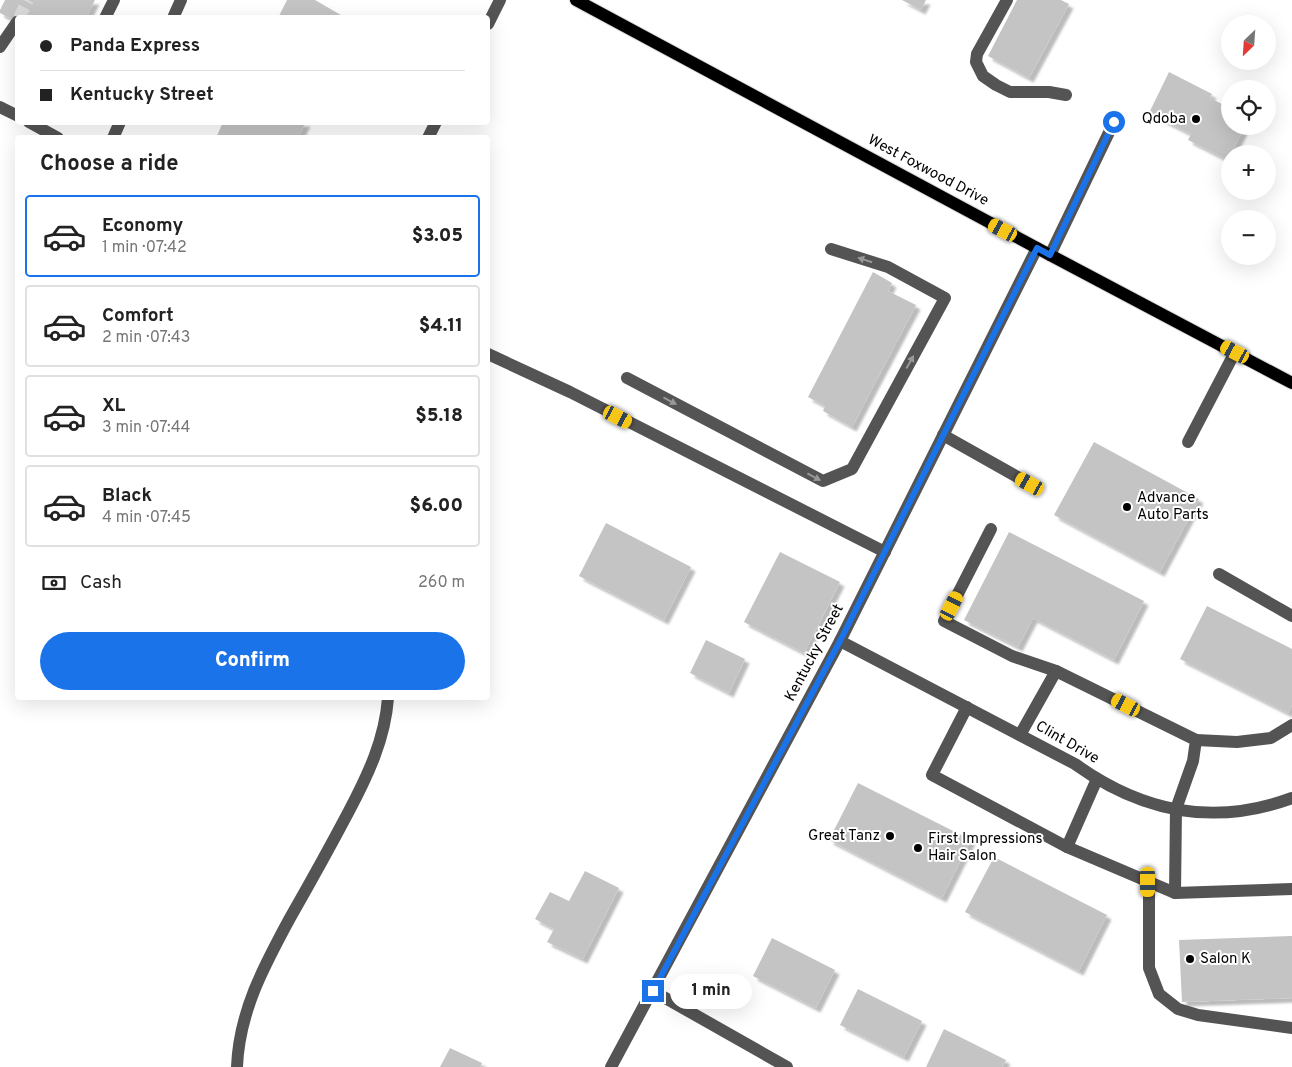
<!DOCTYPE html>
<html lang="en">
<head>
<meta charset="utf-8">
<style>
  body { margin:0; font-family:Overpass,sans-serif; background:#f6f6f6; color:#222; height:100vh; display:flex; flex-direction:column; font-size:19px; white-space:nowrap }
  * { box-sizing:border-box; margin:0 }
  p { font-size:16px; color:#767676 }
  .icon { flex:none; width:28px; height:28px; fill:none; stroke:currentColor; stroke-width:2; stroke-linecap:round; stroke-linejoin:round }
  .map { position:relative; flex:1; overflow:hidden }
  .side { position:absolute; left:15px; top:135px; width:475px; height:565px; display:flex; flex-direction:column; background:#fff; border-radius:5px; box-shadow:0 5px 20px #0002 }
  .side>* { flex:none }
  .hud { position:absolute; left:15px; top:15px; width:475px; height:110px; border-radius:5px; box-shadow:0 5px 20px #0002; display:grid; align-content:center; height:110px; padding:0 25px; background:#fff }
  .needle { width:32px; rotate:205deg }
  .tools { position:absolute; left:1221px; top:15px; display:grid; gap:10px }
  .tools a { display:grid; place-items:center; width:55px; height:55px; border-radius:50%; background:#fff; box-shadow:0 5px 20px #0002; font-size:25px }
  .end { position:absolute; width:22px; height:22px; margin:-11px; border:6px solid #1a73e8; background:#fff; box-shadow:0 0 0 2px #fff }
  .from { border-radius:50% }
  .bubble { position:absolute; height:35px; border-radius:18px; background:#fff; box-shadow:0 5px 20px #0002; font-size:16px; font-weight:800; line-height:35px; text-align:center }
  .car { position:absolute; width:15px; height:30px; margin:-15px -8px; border-radius:6px; box-shadow:0 0 4px 1px #0007; background:linear-gradient(#f5c518 24%,#345 0 40%,#f5c518 0 76%,#345 0 86%,#f5c518 0) }
  .hud b { display:flex; align-items:center; gap:18px; height:48px; font-size:19px }
  .hud b+b { border-top:1px solid #e0e0e0 }
  .hud i { width:12px; height:12px; background:#222 }
  ul { padding:0; list-style:none }
  li { display:flex; align-items:center; gap:15px; height:82px; margin:0 10px 8px; padding:0 15px; border:2px solid #e0e0e0; border-radius:5px }
  li div { flex:1 }
  li b { display:block; font-size:19px }
  li em { font-style:normal; font-weight:800 }
  li.selected { border-color:#1a73e8 }
  li>.icon { width:45px; height:45px; stroke-width:1.5 }
  h2 { padding:0 25px; font-size:22px; line-height:60px }
  .pay { display:flex; align-items:center; gap:12px; height:55px; padding:0 25px; font-size:19px }
  .pay p { margin-inline-start:auto }
  .cta { display:flex; gap:10px; margin-top:auto; padding:10px 25px }
  .cta a { flex:1; height:58px; border-radius:30px; background:#1a73e8; color:#fff; font-size:20px; font-weight:800; line-height:58px; text-align:center }
  .map>svg:first-child { display:block }
</style>
</head>
<body>
<div class="map">
<svg width="1292" height="1067" viewBox="0 0 1292 1067">
  <defs>
    <filter id="shadow"><feDropShadow dx="4.5" dy="4.5" stdDeviation="1" flood-color="#0004"/></filter>
  </defs>
  <rect width="100%" height="100%" fill="#fff"/>
  <g fill="#c4c4c4" filter="url(#shadow)">
    <path d="M5,0h90l-9,18h-68v4l-18,-9v-3z"/>
    <path d="M287,0h28l31,18h-68z"/>
    <path d="M902,0h24l-5,10z"/>
    <path d="M1017,0h44l8,4 -40,74 -41,-22z"/>
    <path d="M1169,72l43,22 -2,4 20,10v18h15l-17,34 -40,-20 3,-6 -42,-21z"/>
    <path d="M223,122h83l-8,16h-82z"/>
    <path d="M873,272l19,11 -4,8 28,14 -64,122 -29,-16 2,-5 -17,-9z"/>
    <path d="M1094,442l105,57 -39,73 -106,-57z"/>
    <path d="M606,523l85,44 -27,53 -85,-44z"/>
    <path d="M1009,532l135,69 -30,59 -81,-42 -15,29 -54,-27z"/>
    <path d="M780,552l60,30 -36,71 -60,-31z"/>
    <path d="M1207,606l85,43v56l-4,8 -108,-54z"/>
    <path d="M706,640l39,19 -16,34 -39,-20z"/>
    <path d="M858,783l113,57 -29,58 -113,-58z"/>
    <path d="M994,857l113,58 -28,56 -114,-59z"/>
    <path d="M585,871l34,17 -36,71 -36,-17 7,-13 -19,-10 15,-27 19,9z"/>
    <path d="M1292,936v62l-110,4 -3,-62z"/>
    <path d="M772,938l63,32 -19,38 -63,-32z"/>
    <path d="M858,989l64,32 -18,36 -64,-32z"/>
    <path d="M944,1029l62,31 -4,7h-76z"/>
    <path d="M450,1048l32,15 -2,4h-40z"/>
  </g>
  <g fill="none" stroke-linecap="round" stroke-linejoin="round">
    <path stroke="#d9d9d9" stroke-width="12" stroke-dasharray="12 6" stroke-linecap="butt" d="M19,18l9,-18"/>
    <defs>
      <path id="major" d="M576,0l474,255 242,128"/>
    </defs>
    <use href="#major" stroke="#dbdbdb" stroke-width="14"/>
    <g stroke="#545454" stroke-width="12">
      <path d="M1007,0l-30,54 -1,8 7,14 13,9 14,7h39l17,3"/>
      <path d="M105,18l9,-18"/>
      <path d="M173,18l8,-18"/>
      <path d="M488,24l12,-24"/>
      <path d="M0,47l17,-25"/>
      <path d="M0,107l18,9"/>
      <path d="M29,122l29,16"/>
      <path d="M113,138l7,-16"/>
      <path d="M428,138l8,-16"/>
      <path d="M1050,255l64,-133"/>
      <path d="M488,354l82,38 315,160"/>
      <path d="M627,378l196,103 29,-12 93,-171 -57,-31 -57,-18"/>
      <path d="M943,435l87,49"/>
      <path d="M1188,442l47,-90"/>
      <path d="M991,529l-47,92 68,35 44,15"/>
      <path d="M1219,574l73,42"/>
      <path d="M840,641l235,123c67,48 138,63 217,34"/>
      <path d="M967,707l-35,68 135,72 108,46 117,-4"/>
      <path d="M1020,735l36,-64 140,69 -3,21 -17,48 -1,84"/>
      <path d="M1196,740l41,2 34,-4 21,-13"/>
      <path d="M1067,847l30,-68"/>
      <path d="M1149,882v86l10,26 19,15 20,6 94,13"/>
      <path d="M653,991l134,76"/>
      <path d="M237,1067c2,-55 27,-101 53,-149 20,-35 40,-71 59,-107 19,-36 36,-72 39,-113"/>
      <path d="M611,1067l229,-426 197,-393"/>
    </g>
    <use href="#major" stroke="#000" stroke-width="12"/>
  </g>
  <defs><path id="oneway-solid" d="M-6-.8H1V-3.2L6.5 0L1 3.2V.8H-6Z" transform="scale(1.25)"/></defs>
  <g fill="#989898">
    <use href="#oneway-solid" transform="translate(865 260) rotate(-162)"/>
    <use href="#oneway-solid" transform="translate(910 362) rotate(-61)"/>
    <use href="#oneway-solid" transform="translate(670 401) rotate(28)"/>
    <use href="#oneway-solid" transform="translate(814 477) rotate(28)"/>
  </g>
  <g fill="none" stroke-linecap="round" stroke-linejoin="round">
    <path stroke="#1a73e8" stroke-width="6" d="M653,991l187,-350 197,-393 13,7 64,-133"/>
  </g>
  <g fill="#000" stroke="#fff" stroke-width="2">
    <circle cx="1196" cy="119" r="5"/>
    <circle cx="1127" cy="507" r="5"/>
    <circle cx="890" cy="836" r="5"/>
    <circle cx="918" cy="848" r="5"/>
    <circle cx="1190" cy="959" r="5"/>
  </g>
  <g text-anchor="middle" dominant-baseline="central" stroke-width="4" stroke-linejoin="round" paint-order="stroke">
    <g font-size="15" fill="#000" stroke="#fff" text-anchor="start">
      <text x="1186" y="119" text-anchor="end">Qdoba</text>
      <text x="1137" y="498">Advance<tspan x="1137" dy="17">Auto Parts</tspan></text>
      <text x="880" y="836" text-anchor="end">Great Tanz</text>
      <text x="928" y="839">First Impressions<tspan x="928" dy="17">Hair Salon</tspan></text>
      <text x="1200" y="959">Salon K</text>
    </g>
    <g font-size="15" fill="#000" stroke="#fff">
      <text transform="translate(928 171) rotate(28)">West Foxwood Drive</text>
      <text transform="translate(815 653) rotate(-62)">Kentucky Street</text>
      <text transform="translate(1067 743) rotate(30)">Clint Drive</text>
    </g>
  </g>
</svg>
<div class="tools">
<a><svg class="needle" viewBox="-14 -14 28 28"><path d="M0-13l5 13h-10z" fill="#e53935"/><path d="M0 13l5-13h-10z" fill="#767676"/></svg></a>
<a><svg class="icon" aria-label="locate" viewBox="0 0 24 24"><circle cx="12" cy="12" r="6"/><path d="M12 2v4M12 18v4M2 12h4M18 12h4"/></svg></a>
<a>+</a>
<a>−</a>
</div>
<i class="end from" style="left:1114px;top:122px"></i>
<i class="end" style="left:653px;top:991px"></i>
<div class="bubble" style="left:670px;top:974px;width:82px">1 min</div>
<i class="car" style="left:1003px;top:230px;rotate:298deg"></i>
<i class="car" style="left:1235px;top:352px;rotate:298deg"></i>
<i class="car" style="left:618px;top:417px;rotate:117deg"></i>
<i class="car" style="left:1030px;top:484px;rotate:299deg"></i>
<i class="car" style="left:952px;top:606px;rotate:27deg"></i>
<i class="car" style="left:1126px;top:705px;rotate:297deg"></i>
<i class="car" style="left:1148px;top:882px;rotate:180deg"></i>
<div class="hud">
<b><i class="from"></i>Panda Express</b>
<b><i></i>Kentucky Street</b>
</div>
<section class="side">
<h2>Choose a ride</h2>
<ul>
<li class="selected"><svg class="icon" aria-label="car" viewBox="0 0 24 24"><path d="M5 17H2v-5l4-1 3-4h7l3 4 3 1v5h-3M9 17h6M6 11h13"/><circle cx="7" cy="17" r="2"/><circle cx="17" cy="17" r="2"/></svg><div><b>Economy</b><p>1 min · 07:42</p></div><em>$3.05</em></li>
<li><svg class="icon" aria-label="car" viewBox="0 0 24 24"><path d="M5 17H2v-5l4-1 3-4h7l3 4 3 1v5h-3M9 17h6M6 11h13"/><circle cx="7" cy="17" r="2"/><circle cx="17" cy="17" r="2"/></svg><div><b>Comfort</b><p>2 min · 07:43</p></div><em>$4.11</em></li>
<li><svg class="icon" aria-label="car" viewBox="0 0 24 24"><path d="M5 17H2v-5l4-1 3-4h7l3 4 3 1v5h-3M9 17h6M6 11h13"/><circle cx="7" cy="17" r="2"/><circle cx="17" cy="17" r="2"/></svg><div><b>XL</b><p>3 min · 07:44</p></div><em>$5.18</em></li>
<li><svg class="icon" aria-label="car" viewBox="0 0 24 24"><path d="M5 17H2v-5l4-1 3-4h7l3 4 3 1v5h-3M9 17h6M6 11h13"/><circle cx="7" cy="17" r="2"/><circle cx="17" cy="17" r="2"/></svg><div><b>Black</b><p>4 min · 07:45</p></div><em>$6.00</em></li>
</ul>
<div class="pay"><svg class="icon" aria-label="cash" viewBox="0 0 24 24"><path d="M3 7h18v10H3z"/><circle cx="12" cy="12" r="2"/></svg>Cash<p>260 m</p></div>
<div class="cta"><a>Confirm</a></div>
</section>
</div>
</body>
</html>
